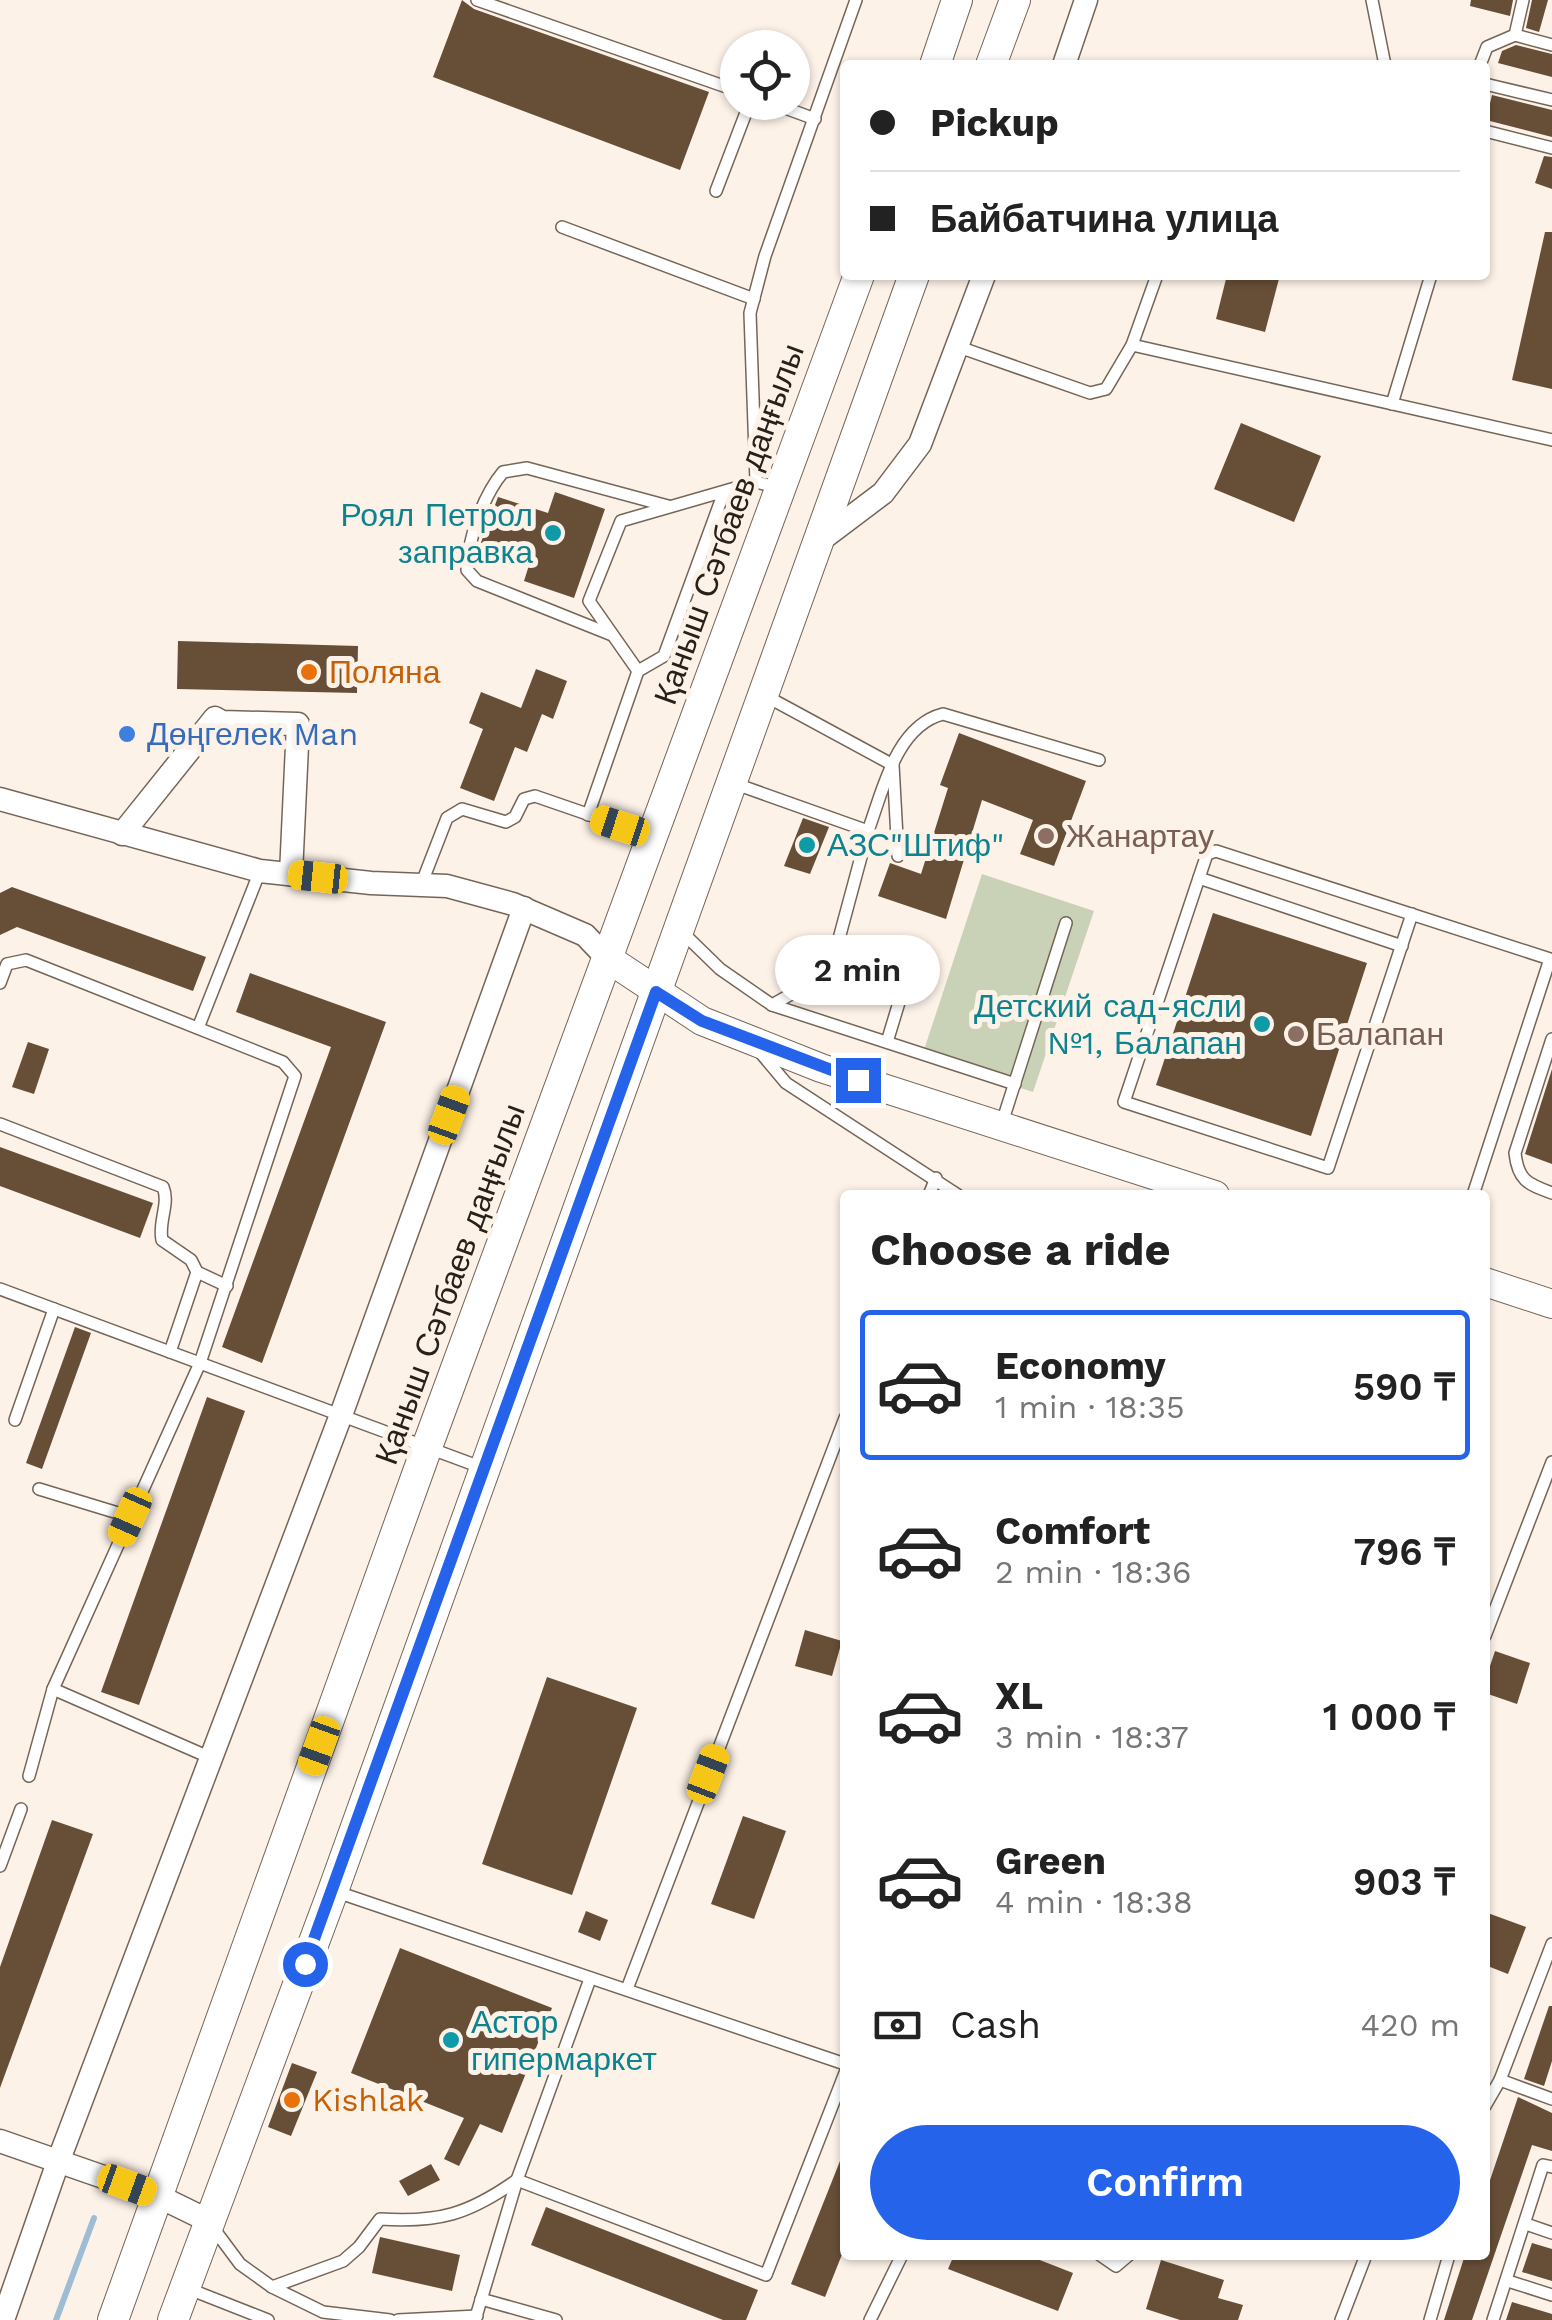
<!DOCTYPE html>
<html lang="en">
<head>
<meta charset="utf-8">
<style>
  body { margin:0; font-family:"Work Sans",sans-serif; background:#f2f2f2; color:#222; height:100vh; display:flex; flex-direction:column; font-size:38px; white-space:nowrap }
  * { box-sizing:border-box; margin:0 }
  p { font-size:32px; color:#767676 }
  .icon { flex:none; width:55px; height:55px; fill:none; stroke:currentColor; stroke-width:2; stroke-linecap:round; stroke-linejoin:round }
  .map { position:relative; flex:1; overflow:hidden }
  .sheet { position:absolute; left:840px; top:1190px; width:650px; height:1070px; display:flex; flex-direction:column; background:#fff; border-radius:10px; box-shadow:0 2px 8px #0004 }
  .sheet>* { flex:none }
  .top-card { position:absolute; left:840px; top:60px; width:650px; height:220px; border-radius:10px; box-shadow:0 2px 8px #0004; display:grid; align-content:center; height:220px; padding:0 30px; background:#fff }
  .buttons { position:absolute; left:720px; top:30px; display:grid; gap:20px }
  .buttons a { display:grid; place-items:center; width:90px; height:90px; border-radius:50%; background:#fff; box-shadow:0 2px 8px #0004; font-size:50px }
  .end { position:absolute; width:45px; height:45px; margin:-22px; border:12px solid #2563eb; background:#fff; box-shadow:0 0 0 5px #fff }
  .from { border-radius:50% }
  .bubble { position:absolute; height:70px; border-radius:35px; background:#fff; box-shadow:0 2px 8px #0004; font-size:32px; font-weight:600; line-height:70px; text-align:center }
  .car { position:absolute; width:30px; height:60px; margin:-30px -15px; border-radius:12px; box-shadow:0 0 8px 2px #0007; background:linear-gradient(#f5c518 24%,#345 0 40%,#f5c518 0 76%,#345 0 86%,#f5c518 0) }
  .top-card b { display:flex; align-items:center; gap:35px; height:95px; font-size:38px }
  .top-card b+b { border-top:2px solid #e0e0e0 }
  .top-card i { width:25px; height:25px; background:#222 }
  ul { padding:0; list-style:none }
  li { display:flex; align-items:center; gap:30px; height:150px; margin:0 20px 15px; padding:0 10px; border:5px solid transparent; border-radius:10px }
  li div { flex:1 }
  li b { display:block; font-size:38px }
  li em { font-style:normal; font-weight:600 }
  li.active { border-color:#2563eb }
  li>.icon { width:90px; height:90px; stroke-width:1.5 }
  h2 { padding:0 30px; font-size:45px; line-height:120px }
  .pay { display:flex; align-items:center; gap:25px; height:110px; padding:0 30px; font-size:38px }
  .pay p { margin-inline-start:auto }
  .cta { display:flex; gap:20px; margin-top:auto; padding:20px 30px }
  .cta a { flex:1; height:115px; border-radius:60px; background:#2563eb; color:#fff; font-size:40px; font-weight:600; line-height:115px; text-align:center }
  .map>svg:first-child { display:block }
</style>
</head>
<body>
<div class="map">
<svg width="1552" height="2320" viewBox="0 0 1552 2320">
  <rect width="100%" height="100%" fill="#fdf2e8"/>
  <path fill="#c9d1b7" d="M982,874l112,37 -61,181 -111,-36z"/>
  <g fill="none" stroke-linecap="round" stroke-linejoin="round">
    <path stroke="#9ebdd5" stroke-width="6" d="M56,2320l38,-102"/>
  </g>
  <g fill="#674e37">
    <path d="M462,0l12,9 235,83 -29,78 -247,-93z"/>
    <path d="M1471,0h42l-3,16 -40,-10z"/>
    <path d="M1532,0h16l-9,32 -13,-4z"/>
    <path d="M1516,45l36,9v23l-54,-14 4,-12z"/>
    <path d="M1492,95l60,15v27l-66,-17z"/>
    <path d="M1544,156l8,1v32l-17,-6z"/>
    <path d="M1545,232h7v157l-40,-9z"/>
    <path d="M1227,275h53l-15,57 -49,-13z"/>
    <path d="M1241,423l80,33 -27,66 -80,-33z"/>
    <path d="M555,492l50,17 -31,89 -50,-17 6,-19 -50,-17 18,-48 50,16z"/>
    <path d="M178,641l180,5 -1,47 -180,-4z"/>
    <path d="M536,669l31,12 -14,38 -11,-5 -15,38 -12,-5 -21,54 -34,-13 23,-59 -14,-6 12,-31 40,16z"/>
    <path d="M959,733l127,48 -32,85 -34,-12 13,-34 -51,-20 -36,119 -68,-23 12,-33 31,11 27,-86 -8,-3z"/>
    <path d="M803,818l26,9 -19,47 -26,-8z"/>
    <path d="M12,887l194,70 -13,34 -176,-64 -17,8v-42z"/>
    <path d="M1213,913l154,50 -56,173 -155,-51z"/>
    <path d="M250,973l136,49 -124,341 -40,-16 109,-300 -95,-35z"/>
    <path d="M28,1042l21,7 -15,45 -22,-7z"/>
    <path d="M1552,1069v95l-27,-10z"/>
    <path d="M0,1147l153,56 -13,35 -140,-52z"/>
    <path d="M440,1296l15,5 -8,22 -15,-5z"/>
    <path d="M75,1327l16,6 -49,136 -16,-6z"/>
    <path d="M207,1397l38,14 -106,294 -38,-13z"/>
    <path d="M805,1630l37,11 -10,35 -37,-10z"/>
    <path d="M1495,1651l35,12 -13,41 -32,-11v-12z"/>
    <path d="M547,1677l90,31 -65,187 -90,-31z"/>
    <path d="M743,1816l43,15 -32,88 -43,-15z"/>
    <path d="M52,1820l41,14 -93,254v-121z"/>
    <path d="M586,1911l22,9 -8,21 -22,-9z"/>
    <path d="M1485,1912l41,15 -18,47 -23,-9z"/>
    <path d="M400,1948l152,60 -50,125 -22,-9 -21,42 -15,-7 20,-41 -113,-45z"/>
    <path d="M1549,2006h3v55l-8,25 -20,-7z"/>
    <path d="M292,2063l25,9 -26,64 -23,-9z"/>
    <path d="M1518,2097l34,16v38l-20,-6 -60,175h-28l21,-65h20v-60z"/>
    <path d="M844,2151l1,96 -20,50 -34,-13z"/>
    <path d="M431,2164l9,16 -32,16 -9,-15z"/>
    <path d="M546,2207l212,83 -12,30h-23l-192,-75z"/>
    <path d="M380,2237l80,18 -8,36 -80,-18z"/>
    <path d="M1532,2243l20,6v32l-30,-9z"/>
    <path d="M954,2255h73l46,18 -15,38 -110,-42z"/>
    <path d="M1161,2260l63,20 -6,18 25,7 -5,15h-58l-34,-11z"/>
    <path d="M1512,2302l40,12v6h-46z"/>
  </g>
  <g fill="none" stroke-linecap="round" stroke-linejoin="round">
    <defs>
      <g id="service">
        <path d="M477,0l261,91"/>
        <path d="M1372,0l13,65"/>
        <path d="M1515,35l37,10"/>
        <path d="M1480,65l7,-18 28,-12 8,-35"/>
        <path d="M1485,84l67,16"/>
        <path d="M769,102l46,17"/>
        <path d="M1485,131l67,17"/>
        <path d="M716,191l34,-89"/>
        <path d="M562,227l192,72"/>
        <path d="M1132,345l25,-70"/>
        <path d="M956,346l134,47 16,-4 26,-44 420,95"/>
        <path d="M1392,404l39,-129"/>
        <path d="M756,482l-6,-169 15,-57 91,-256"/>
        <path d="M612,635l-135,-54 -10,-11c1,-31 16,-74 36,-98l24,-4 141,38"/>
        <path d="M638,671l26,-15 60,-164"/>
        <path d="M764,695l129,70 5,91"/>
        <path d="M733,783l135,48 -38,141 -58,33"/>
        <path d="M588,815l50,-144 -49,-70 32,-80 135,-39 24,6"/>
        <path d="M868,831c15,-41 28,-105 75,-117l156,46"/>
        <path d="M1199,878l203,68"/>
        <path d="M421,885l26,-67 15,-9 44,13 9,-5 9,-18 11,-3 116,40"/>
        <path d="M1412,914l-84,254 -204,-66 83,-248 9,-3 334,108 -77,236"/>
        <path d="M682,932l38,37 52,36 243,79"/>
        <path d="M0,983l7,-19 19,-4 257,102 12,14 -95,287 -147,326 -24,87"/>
        <path d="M198,1028l62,-157"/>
        <path d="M1552,1039l-37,114c3,27 12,31 37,40"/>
        <path d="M887,1042l27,-89"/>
        <path d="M760,1052l26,31 172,112"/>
        <path d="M0,1124l163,63c7,17 -5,34 -1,53l29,20 6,12 -27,80"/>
        <path d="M1001,1126l65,-203"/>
        <path d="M929,1195l7,-17"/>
        <path d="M197,1272l30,14"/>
        <path d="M0,1289l483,179"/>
        <path d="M15,1420l39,-111"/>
        <path d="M39,1489l92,28"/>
        <path d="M1485,1636l67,-174"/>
        <path d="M53,1689l158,69"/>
        <path d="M0,1866l21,-57"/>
        <path d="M337,1892l508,172"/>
        <path d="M627,1989l218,-571"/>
        <path d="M1500,2080l52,-136"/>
        <path d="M1485,2106l15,-26 52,19"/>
        <path d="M1526,2224l26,9"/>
        <path d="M211,2225l29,39 32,23 51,25 67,8"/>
        <path d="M1100,2255l16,11 13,-11"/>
        <path d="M1508,2281l44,14"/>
        <path d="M272,2287l71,-26 16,-14 21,-28c59,4 89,-5 137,-39l249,95 79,-202"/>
        <path d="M189,2289l79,31"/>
        <path d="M481,2299l75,21"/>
        <path d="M398,2320l79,-4"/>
        <path d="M475,2320l42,-140 73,-201"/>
        <path d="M870,2320l32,-65"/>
        <path d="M1341,2320l25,-65"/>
        <path d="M1430,2320l19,-65"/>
        <path d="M1493,2320l50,-155 9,2"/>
      </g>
      <g id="minor">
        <path d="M1064,65l22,-65"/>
        <path d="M818,542l65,-49 37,-49 64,-169"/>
        <path d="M0,799l260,72 111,12 76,3 66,18 72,31 22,23"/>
        <path d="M122,834l93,-116 7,4 76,2 -7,150"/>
        <path d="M0,2141l158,55 51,25"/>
        <path d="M3,2320l55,-158 283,-747 183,-507"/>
      </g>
      <g id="tertiary">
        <path d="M607,958l95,63 51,20 68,27 394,127"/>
        <path d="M1485,1282l67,22"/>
      </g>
      <g id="secondary">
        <path d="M935,65l22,-65"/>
        <path d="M991,65l24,-65"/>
        <path d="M113,2320l314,-873 432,-1172"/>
        <path d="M173,2320l160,-429 581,-1616"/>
      </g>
    </defs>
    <use href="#service" stroke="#756557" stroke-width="14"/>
    <use href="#minor" stroke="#756557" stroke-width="25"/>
    <use href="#tertiary" stroke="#756557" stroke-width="30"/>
    <use href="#secondary" stroke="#756557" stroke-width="32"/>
    <use href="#service" stroke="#fff" stroke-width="11"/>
    <use href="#minor" stroke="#fff" stroke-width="22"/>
    <use href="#tertiary" stroke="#fff" stroke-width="28"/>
    <use href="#secondary" stroke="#fff" stroke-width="30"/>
  </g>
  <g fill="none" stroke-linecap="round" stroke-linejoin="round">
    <path stroke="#2563eb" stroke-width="12" d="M305,1964l351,-972 46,29 156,59"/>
  </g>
  <g fill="#0f9aa8" stroke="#fdf2e8" stroke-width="4">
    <circle cx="553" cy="533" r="10"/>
    <circle cx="807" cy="845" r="10"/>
    <circle cx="1262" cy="1024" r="10"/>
    <circle cx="451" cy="2040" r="10"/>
  </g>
  <g fill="#e8710a" stroke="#fdf2e8" stroke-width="4">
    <circle cx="309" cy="672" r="10"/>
    <circle cx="292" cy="2100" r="10"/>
  </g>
  <circle fill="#3f7fe0" stroke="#fdf2e8" stroke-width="4" cx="127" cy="734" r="10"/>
  <g fill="#8d6e63" stroke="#fdf2e8" stroke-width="4">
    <circle cx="1046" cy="836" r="10"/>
    <circle cx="1296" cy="1034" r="10"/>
  </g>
  <g text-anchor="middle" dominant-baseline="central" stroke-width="10" stroke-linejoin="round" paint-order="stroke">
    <g font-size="32" fill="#0d838f" stroke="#fdf2e8" text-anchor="end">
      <text x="533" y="515">Роял Петрол<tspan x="533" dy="37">заправка</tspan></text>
      <text x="827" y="845" text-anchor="start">АЗС"Штиф"</text>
      <text x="1242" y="1006">Детский сад-ясли<tspan x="1242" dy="37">№1, Балапан</tspan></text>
      <text x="471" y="2022" text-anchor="start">Астор<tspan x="471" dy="37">гипермаркет</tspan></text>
    </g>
    <g font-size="32" fill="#27211a" stroke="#fdf2e8">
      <text transform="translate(729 524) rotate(-70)">Қаныш Сәтбаев даңғылы</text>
      <text transform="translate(450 1284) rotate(-70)">Қаныш Сәтбаев даңғылы</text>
    </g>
    <g font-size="32" fill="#c56008" stroke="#fdf2e8" text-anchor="start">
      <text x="329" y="672">Поляна</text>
      <text x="312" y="2100">Kishlak</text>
    </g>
    <g font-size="32" fill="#366cbe" stroke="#fdf2e8" text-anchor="start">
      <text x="147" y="734">Дөңгелек Man</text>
    </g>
    <g font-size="32" fill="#785e54" stroke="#fdf2e8" text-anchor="start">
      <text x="1066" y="836">Жанартау</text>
      <text x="1316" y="1034">Балапан</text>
    </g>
  </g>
</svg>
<div class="buttons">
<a><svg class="icon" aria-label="locate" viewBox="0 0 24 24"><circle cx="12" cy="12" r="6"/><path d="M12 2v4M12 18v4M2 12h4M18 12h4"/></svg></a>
</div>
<i class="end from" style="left:305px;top:1964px"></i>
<i class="end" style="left:858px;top:1080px"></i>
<div class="bubble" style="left:775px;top:935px;width:165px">2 min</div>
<i class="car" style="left:620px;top:826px;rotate:288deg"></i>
<i class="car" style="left:318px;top:877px;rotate:276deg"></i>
<i class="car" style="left:449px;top:1115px;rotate:20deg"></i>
<i class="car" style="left:130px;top:1517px;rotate:204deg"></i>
<i class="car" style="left:319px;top:1746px;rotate:200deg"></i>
<i class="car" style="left:708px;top:1774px;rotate:21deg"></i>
<i class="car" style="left:127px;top:2185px;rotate:110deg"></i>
<div class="top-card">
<b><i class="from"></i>Pickup</b>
<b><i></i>Байбатчина улица</b>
</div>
<section class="sheet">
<h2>Choose a ride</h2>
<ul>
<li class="active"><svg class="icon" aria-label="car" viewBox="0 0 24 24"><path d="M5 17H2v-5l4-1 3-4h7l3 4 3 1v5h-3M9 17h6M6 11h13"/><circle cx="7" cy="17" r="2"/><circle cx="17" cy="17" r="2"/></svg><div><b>Economy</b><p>1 min · 18:35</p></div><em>590 ₸</em></li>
<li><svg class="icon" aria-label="car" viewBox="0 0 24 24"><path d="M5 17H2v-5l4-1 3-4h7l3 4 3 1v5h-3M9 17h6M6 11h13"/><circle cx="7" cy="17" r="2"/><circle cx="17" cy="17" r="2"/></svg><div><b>Comfort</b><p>2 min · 18:36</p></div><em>796 ₸</em></li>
<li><svg class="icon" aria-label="car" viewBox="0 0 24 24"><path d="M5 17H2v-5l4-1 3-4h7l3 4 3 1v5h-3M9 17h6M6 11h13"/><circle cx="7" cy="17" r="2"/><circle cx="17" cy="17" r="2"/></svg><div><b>XL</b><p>3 min · 18:37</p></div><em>1 000 ₸</em></li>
<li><svg class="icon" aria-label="car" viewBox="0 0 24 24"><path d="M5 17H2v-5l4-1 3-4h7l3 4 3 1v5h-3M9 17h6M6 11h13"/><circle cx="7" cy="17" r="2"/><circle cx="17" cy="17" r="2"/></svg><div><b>Green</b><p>4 min · 18:38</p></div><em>903 ₸</em></li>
</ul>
<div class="pay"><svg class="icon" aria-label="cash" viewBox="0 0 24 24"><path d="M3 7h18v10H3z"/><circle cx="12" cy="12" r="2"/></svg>Cash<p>420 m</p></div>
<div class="cta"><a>Confirm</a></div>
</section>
</div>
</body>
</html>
